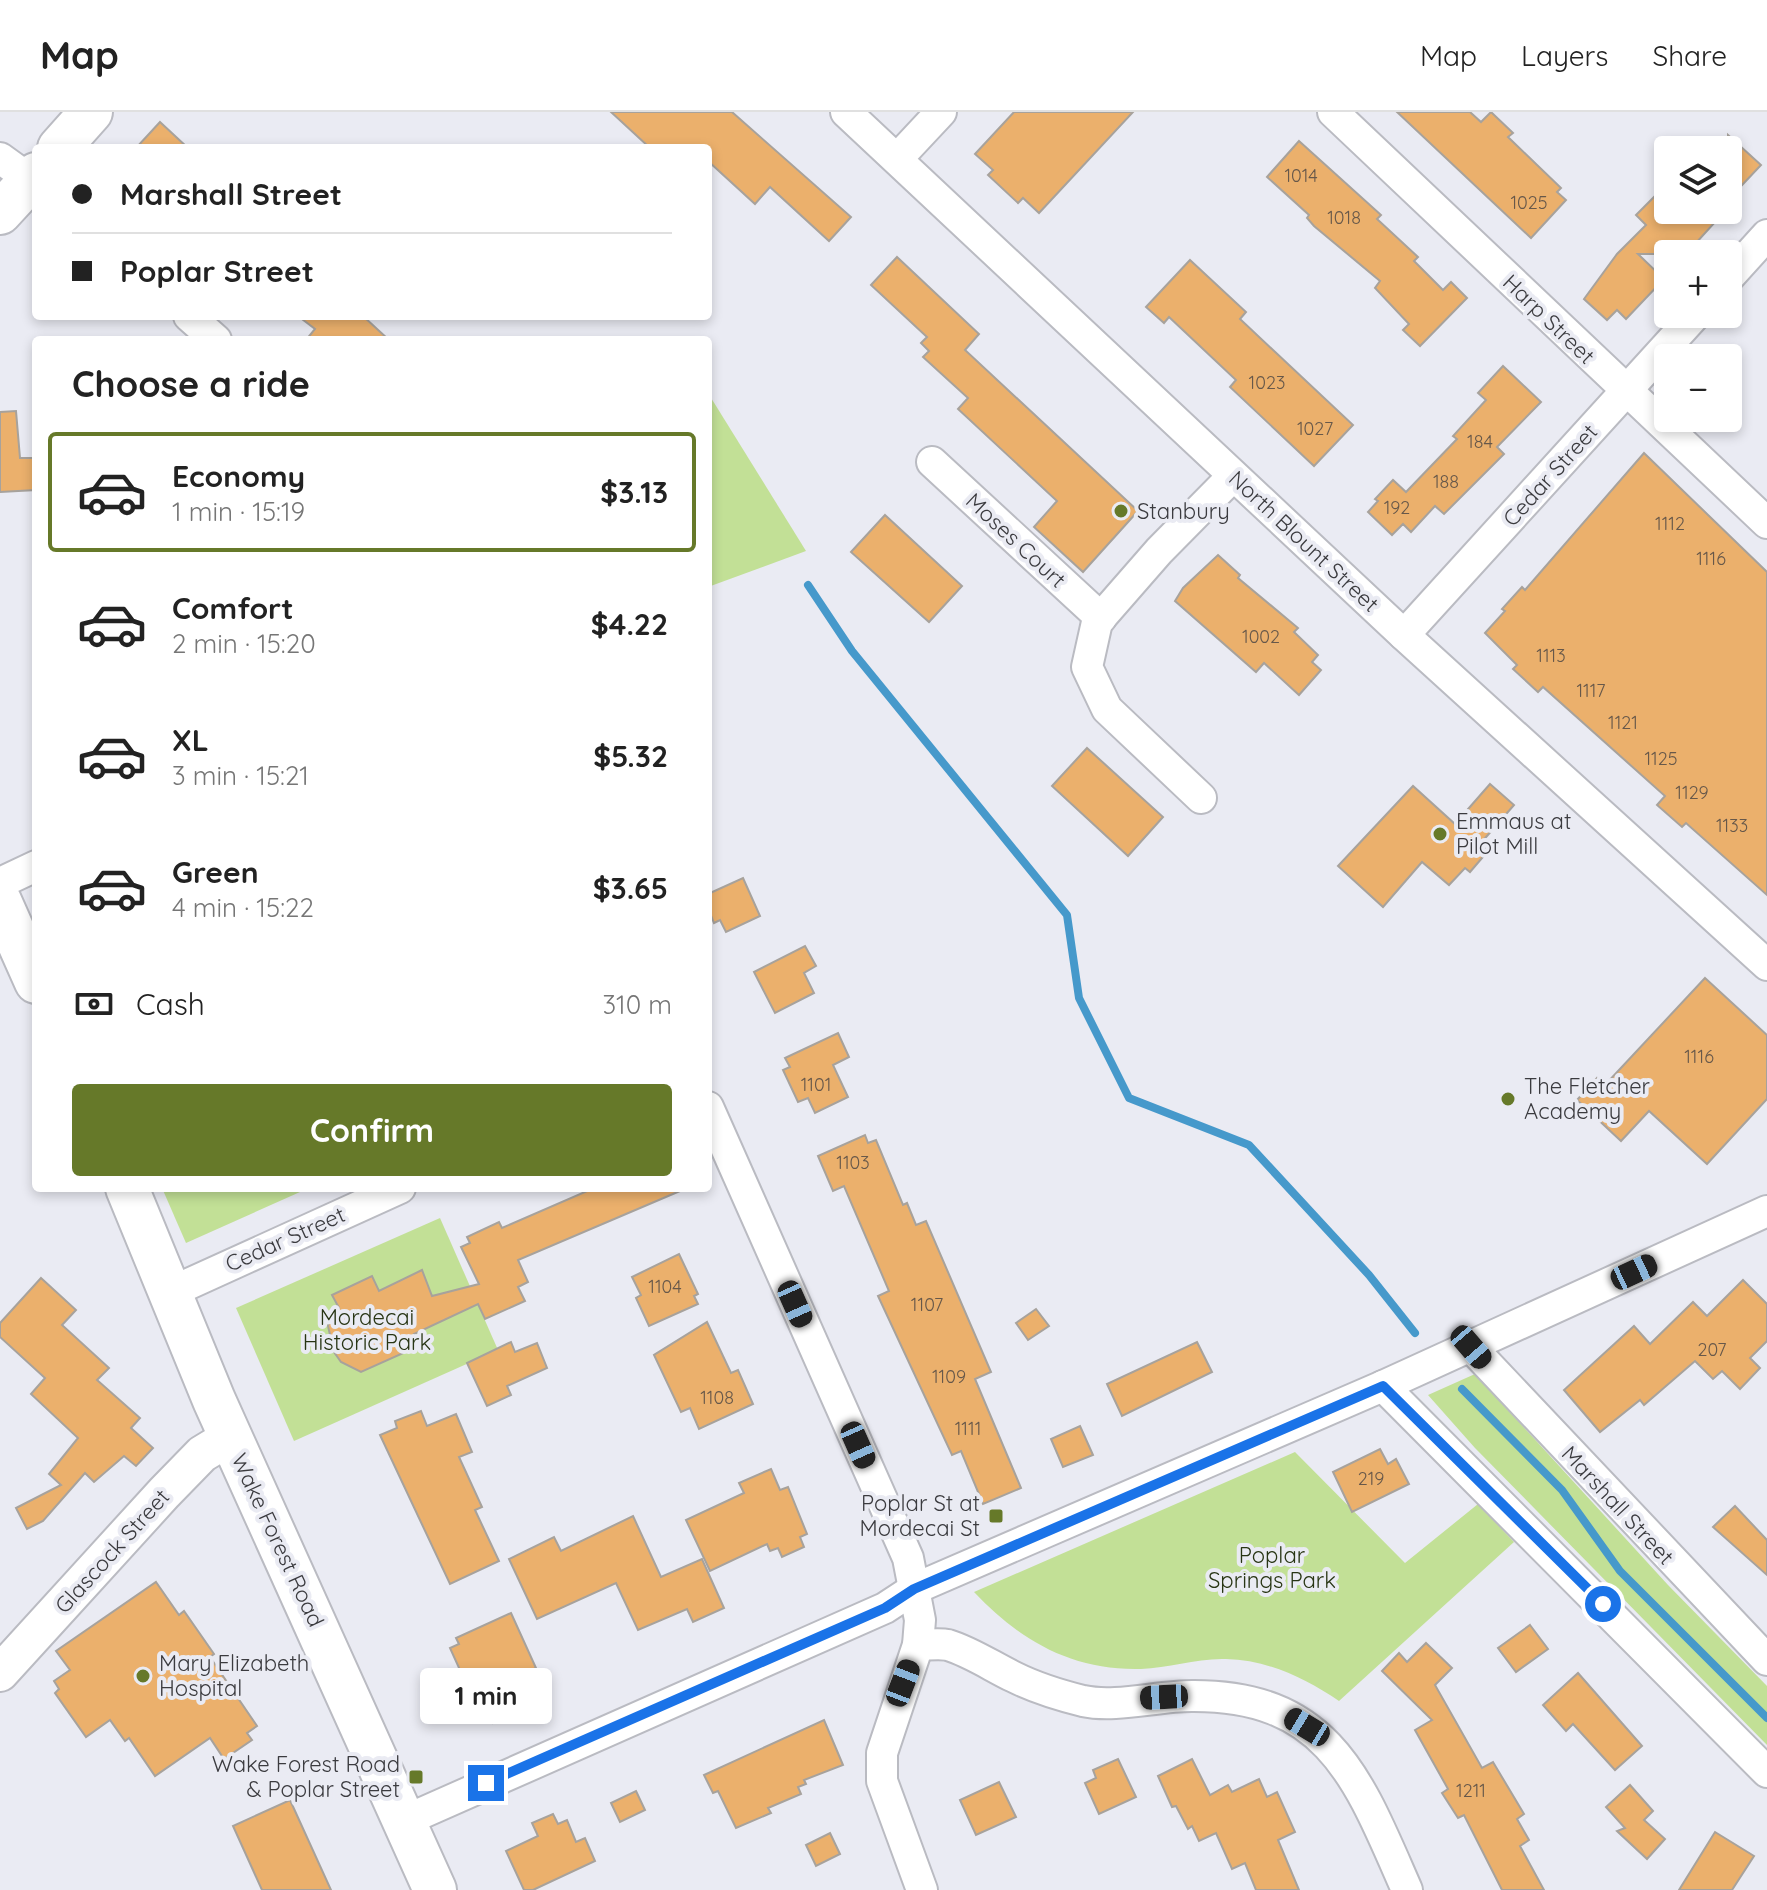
<!DOCTYPE html>
<html lang="en">
<head>
<meta charset="utf-8">
<style>
  body { margin:0; font-family:Quicksand,sans-serif; background:#f2f2f2; color:#222; height:100vh; display:flex; flex-direction:column; font-size:30px; white-space:nowrap }
  * { box-sizing:border-box; margin:0 }
  p { font-size:26px; color:#767676 }
  .icon { flex:none; width:44px; height:44px; fill:none; stroke:currentColor; stroke-width:2; stroke-linecap:round; stroke-linejoin:round }
  .map { position:relative; flex:1; overflow:hidden }
  .panel { position:absolute; left:32px; top:224px; width:680px; height:856px; display:flex; flex-direction:column; background:#fff; border-radius:8px; box-shadow:0 4px 12px #0003 }
  .panel>* { flex:none }
  .guide { position:absolute; left:32px; top:32px; width:680px; height:176px; border-radius:8px; box-shadow:0 4px 12px #0003; display:grid; align-content:center; height:176px; padding:0 40px; background:#fff }
  .controls { position:absolute; left:1654px; top:24px; display:grid; gap:16px }
  .controls a { display:grid; place-items:center; width:88px; height:88px; border-radius:8px; background:#fff; box-shadow:0 4px 12px #0003; font-size:40px }
  .end { position:absolute; width:36px; height:36px; margin:-18px; border:10px solid #1a73e8; background:#fff; box-shadow:0 0 0 4px #fff }
  .from { border-radius:50% }
  .bubble { position:absolute; height:56px; border-radius:8px; background:#fff; box-shadow:0 4px 12px #0003; font-size:26px; font-weight:700; line-height:56px; text-align:center }
  .car { position:absolute; width:24px; height:48px; margin:-24px -12px; border-radius:10px; box-shadow:0 0 6px 2px #0007; background:linear-gradient(#222 24%,#8ab4d8 0 40%,#222 0 76%,#8ab4d8 0 86%,#222 0) }
  .guide b { display:flex; align-items:center; gap:28px; height:76px; font-size:30px }
  .guide b+b { border-top:2px solid #e0e0e0 }
  .guide i { width:20px; height:20px; background:#222 }
  ul { padding:0; list-style:none }
  li { display:flex; align-items:center; gap:24px; height:120px; margin:0 16px 12px; padding:0 24px; border:4px solid transparent; border-radius:8px }
  li div { flex:1 }
  li b { display:block; font-size:30px }
  li em { font-style:normal; font-weight:700 }
  li.current { border-color:#667929 }
  li>.icon { width:72px; height:72px; stroke-width:1.5 }
  h2 { padding:0 40px; font-size:36px; line-height:96px }
  .pay { display:flex; align-items:center; gap:20px; height:88px; padding:0 40px; font-size:30px }
  .pay p { margin-inline-start:auto }
  .cta { display:flex; gap:16px; margin-top:auto; padding:16px 40px }
  .cta a { flex:1; height:92px; border-radius:8px; background:#667929; color:#fff; font-size:32px; font-weight:700; line-height:92px; text-align:center }
  header { display:flex; align-items:center; gap:48px; box-sizing:border-box; height:112px; padding:0 40px; background:#fff; border-bottom:2px solid #e0e0e0 }
  header strong { font-size:38px }
  nav { display:flex; gap:44px; margin-inline-start:auto; font-size:28px }
  .map>svg:first-child { display:block }
</style>
</head>
<body>
<header>
<strong>Map</strong>
<nav><a>Map</a><a>Layers</a><a>Share</a></nav>
</header>
<div class="map">
<svg width="1767" height="1778" viewBox="0 0 1767 1778">
  <rect width="100%" height="100%" fill="#eaebf3"/>
  <g fill="#c2e096">
    <path d="M708,281l98,158 -98,36z"/>
    <path d="M162,1076h147l-123,55z"/>
    <path d="M440,1106l58,132 -204,91 -58,-133z"/>
    <path d="M1475,1262l193,211 99,101v59l-292,-297 -47,-53z"/>
    <path d="M1295,1340l110,111 73,-59 36,38 -175,159c-34,-23 -71,-41 -113,-42 -29,-1 -57,9 -85,10 -69,2 -122,-29 -167,-77z"/>
  </g>
  <g fill="none" stroke-linecap="round" stroke-linejoin="round">
    <g stroke="#4699cb" stroke-width="8">
      <path d="M808,473l44,66 215,264 12,83 50,100 120,47 120,130 46,58"/>
      <path d="M1462,1277l100,101 58,81 147,147"/>
    </g>
  </g>
  <g fill="#ebb06c" stroke="#a7a29c" stroke-width="2">
    <path d="M611,0h121l119,105 -22,24 -59,-54 -15,17 -47,-43v-13h-58z"/>
    <path d="M1014,0h119l-94,101 -16,-15 -5,5 -30,-28 5,-5 -18,-16z"/>
    <path d="M1397,0h73l11,10 10,-10 22,21 -5,4 53,51 -4,4 9,8 -35,38z"/>
    <path d="M160,10l28,26h-52z"/>
    <path d="M1728,23l33,30 -33,35z"/>
    <path d="M1299,29l82,74 -4,4 41,38 -4,4 29,29 8,-8 16,16 -47,48 -17,-16 6,-6 -34,-36 5,-7 -66,-55 -7,-8 2,-3 -42,-38z"/>
    <path d="M1658,81l10,9v8h58l-40,44h-48l26,25 -38,40 -9,-9 -10,10 -23,-21 33,-45 29,-29 -10,-10z"/>
    <path d="M897,145l82,77 -14,16 173,161 -55,61 -49,-45 23,-26 -99,-92 10,-11 -45,-41 6,-6 -8,-8 6,-6 -56,-52z"/>
    <path d="M1190,148l56,52 -6,7 113,106 -39,41 -84,-79 6,-7 -67,-63 -5,6 -18,-16z"/>
    <path d="M298,204h65l26,24h-83l9,-11z"/>
    <path d="M1503,254l38,36 -44,45 7,7 -60,60 -9,-8 -24,26 -8,-8 -11,11 -24,-23 10,-11 -3,-2 18,-19 13,12 51,-53 -4,-3 33,-36 -8,-7z"/>
    <path d="M16,299l4,47h16v32l-36,2v-80z"/>
    <path d="M1644,341l123,119v323l-81,-72 -4,4 -25,-22 8,-9 -122,-109 -5,5 -25,-23 4,-4 -32,-32 20,-22 -3,-2 20,-22 3,3z"/>
    <path d="M885,403l77,71 -33,36 -78,-70z"/>
    <path d="M1218,443l22,20 -2,3 60,50 -4,4 24,23 -6,7 9,8 -22,25 -35,-32 -8,9 -81,-71 8,-13z"/>
    <path d="M1087,636l76,69 -35,39 -76,-70z"/>
    <path d="M1490,672l24,21 -34,39 8,7 -18,21 -5,-4 -16,17 -27,-23 -39,45 -45,-41 75,-80 42,38z"/>
    <path d="M743,766l17,38 -34,16 -6,-12 -6,3 -6,-15v-14z"/>
    <path d="M805,834l11,20 -12,7 10,20 -39,20 -21,-41z"/>
    <path d="M1705,866l62,57v64l-60,65 -58,-53 -28,30 -44,-41 20,-22 8,7z"/>
    <path d="M838,921l11,24 -16,8 15,32 -33,16 -7,-15 -10,4 -15,-32 7,-3 -5,-9z"/>
    <path d="M865,1023l3,8 8,-3 27,65 4,-2 9,22 10,-4 65,151 -16,7 46,109 -38,16 -22,-53 -9,4 -74,-159 11,-5 -45,-105 -11,5 -15,-35z"/>
    <path d="M594,1076h93l-169,72 10,22 -10,5 7,14 -40,18 -7,-15 -64,30 5,12 -58,26 -20,-10 -7,-10 -6,-26 5,-16 6,-2 -7,-13 40,-19 7,15 43,-21 10,26 47,-12 -18,-37 9,-4 -3,-6 32,-15 3,6z"/>
    <path d="M679,1142l19,40 -4,2 4,8 -49,22 -13,-28 5,-3 -9,-18z"/>
    <path d="M41,1166l35,32 -14,15 47,43 -12,12 43,38 -9,10 22,20 -17,18 -12,-10 -30,26 -9,-9 -42,48 -16,8 -11,-21 45,-23 -12,-11 29,-36 -47,-44 14,-16 -45,-41v-14z"/>
    <path d="M1743,1168l24,24v37l-17,17 10,10 -20,21 -18,-18 -9,8 -18,-18 -51,44 -4,-5 -40,32 -36,-42 70,-64 16,18 43,-42 14,14z"/>
    <path d="M1036,1197l13,17 -21,14 -12,-17z"/>
    <path d="M707,1210l24,51 7,-3 15,34 -54,25 -9,-21 -9,4 -27,-57z"/>
    <path d="M511,1230l4,10 22,-9 10,25 -40,18 4,9 -24,11 -20,-43z"/>
    <path d="M1197,1230l15,30 -90,44 -15,-32z"/>
    <path d="M421,1299l6,15 29,-12 16,38 -13,5 23,50 -7,3 24,51 -49,23 -70,-149 17,-7 -2,-7z"/>
    <path d="M1080,1314l13,29 -30,12 -12,-28z"/>
    <path d="M1380,1337l8,15 8,-5 13,25 -57,28 -19,-40z"/>
    <path d="M771,1357l9,21 8,-3 19,47 -7,3 4,10 -22,10 -4,-9 -8,3 -3,-7 -57,27 -24,-51 58,-27 -5,-10z"/>
    <path d="M1735,1394l32,34v35l-54,-48z"/>
    <path d="M633,1404l28,61 41,-18 22,49 -31,14 -6,-13 -49,21 -22,-47 -79,36 -28,-60 45,-22 7,14z"/>
    <path d="M156,1470l23,33 5,-4 30,43 -4,3 47,69 -10,7 5,7 -28,19 -14,-21 -55,38 -26,-38 -4,3 -15,-21 -24,17 -31,-44 4,-4 -5,-8 16,-11 -14,-19z"/>
    <path d="M511,1501l25,55 -9,4 14,29 -48,22 -2,-5 -8,3 -33,-73 9,-4 -3,-6z"/>
    <path d="M1530,1513l18,24 -32,23 -18,-24z"/>
    <path d="M1426,1531l26,25 -17,17 47,83 11,-6 31,52 -7,5 12,21 -9,6 24,44h-42l-38,-75 -6,3 -16,-25 6,-4 -33,-59 17,-10 -50,-49 17,-18 8,9z"/>
    <path d="M1578,1561l64,73 -27,24 -42,-46 -7,7 -23,-26z"/>
    <path d="M824,1608l19,45 -39,15 2,4 -8,3 3,7 -33,14 3,5 -35,15 -18,-37 -5,2 -9,-18z"/>
    <path d="M1118,1647l18,38 -37,17 -14,-31 11,-5 -3,-8z"/>
    <path d="M1192,1647l18,36 18,-10 4,7 27,-13 8,18 10,-5 18,40 -17,8 21,50h-43l-11,-27 -13,6 -16,-36 -17,8 -7,-15 -4,3 -12,-23 -4,1 -14,-31z"/>
    <path d="M999,1670l17,35 -40,18 -16,-35z"/>
    <path d="M1630,1673l23,26 -9,9 21,19 -18,20 -30,-28 8,-3 -19,-21z"/>
    <path d="M636,1679l9,19 -25,12 -9,-19z"/>
    <path d="M290,1688l41,90h-69l-29,-64z"/>
    <path d="M553,1702l5,10 9,-4 9,22 9,-4 10,23 -62,29h-9l-18,-39 32,-15 -6,-13z"/>
    <path d="M1715,1720l39,24 -22,34h-53z"/>
    <path d="M830,1721l10,21 -24,12 -10,-21z"/>
  </g>
  <g fill="none" stroke-linecap="round" stroke-linejoin="round">
    <defs>
      <g id="minor">
        <path d="M846,0l558,523 363,330"/>
        <path d="M1333,0l434,411"/>
        <path d="M0,46l36,26"/>
        <path d="M897,47l44,-47"/>
        <path d="M1728,166l39,-43"/>
        <path d="M189,204l27,24"/>
        <path d="M932,350l169,156"/>
        <path d="M1404,523l292,-321"/>
        <path d="M1201,686l-94,-89 -20,-42 10,-45 62,-71 74,-75"/>
        <path d="M0,771l36,-17"/>
        <path d="M708,995l200,451 12,62 -2,25 -36,108v28l40,109"/>
        <path d="M171,1180l229,-104"/>
        <path d="M1471,1235l296,313"/>
        <path d="M1383,1274l384,386"/>
        <path d="M918,1533c9,0 21,-2 30,0 23,7 45,22 66,32 22,11 45,18 69,24 33,7 74,-5 109,-5 138,-1 167,85 215,194"/>
        <path d="M404,1709l481,-213 29,-19 469,-203 384,-175"/>
      </g>
      <path id="tertiary" d="M0,1561l164,-180 38,-39 28,-17"/>
      <g id="secondary">
        <path d="M59,36l32,-36"/>
        <path d="M0,101l36,-39"/>
        <path d="M0,789l36,81"/>
        <path d="M127,1076l87,212 221,490"/>
      </g>
    </defs>
    <use href="#minor" stroke="#babbc2" stroke-width="34"/>
    <use href="#tertiary" stroke="#babbc2" stroke-width="40"/>
    <use href="#secondary" stroke="#babbc2" stroke-width="46"/>
    <use href="#minor" stroke="#fff" stroke-width="30"/>
    <use href="#tertiary" stroke="#fff" stroke-width="36"/>
    <use href="#secondary" stroke="#fff" stroke-width="42"/>
  </g>
  <g fill="none" stroke-linecap="round" stroke-linejoin="round">
    <path stroke="#1a73e8" stroke-width="10" d="M486,1671l399,-175 29,-19 469,-203 220,218"/>
  </g>
  <g fill="#667929" stroke="#eaebf3" stroke-width="3">
    <circle cx="1121" cy="399" r="8"/>
    <circle cx="1440" cy="722" r="8"/>
    <circle cx="1508" cy="987" r="8"/>
    <rect x="988" y="1396" width="16" height="16" rx="4"/>
    <circle cx="143" cy="1564" r="8"/>
    <rect x="408" y="1657" width="16" height="16" rx="4"/>
  </g>
  <g text-anchor="middle" dominant-baseline="central" stroke-width="8" stroke-linejoin="round" paint-order="stroke">
    <g font-size="18" fill="#67584a">
      <text x="1301" y="63">1014</text>
      <text x="1529" y="90">1025</text>
      <text x="1344" y="105">1018</text>
      <text x="1267" y="270">1023</text>
      <text x="1315" y="316">1027</text>
      <text x="1480" y="329">184</text>
      <text x="1446" y="369">188</text>
      <text x="1397" y="395">192</text>
      <text x="1670" y="411">1112</text>
      <text x="1711" y="446">1116</text>
      <text x="1261" y="524">1002</text>
      <text x="1551" y="543">1113</text>
      <text x="1591" y="578">1117</text>
      <text x="1623" y="610">1121</text>
      <text x="1661" y="646">1125</text>
      <text x="1692" y="680">1129</text>
      <text x="1732" y="713">1133</text>
      <text x="1699" y="944">1116</text>
      <text x="816" y="972">1101</text>
      <text x="853" y="1050">1103</text>
      <text x="665" y="1174">1104</text>
      <text x="927" y="1192">1107</text>
      <text x="1712" y="1237">207</text>
      <text x="949" y="1264">1109</text>
      <text x="717" y="1285">1108</text>
      <text x="968" y="1316">1111</text>
      <text x="1371" y="1366">219</text>
      <text x="1471" y="1678">1211</text>
    </g>
    <g font-size="22" fill="#3b3b3f" stroke="#eaebf3">
      <text transform="translate(1549 207) rotate(44)">Harp Street</text>
      <text transform="translate(1550 363) rotate(-48)">Cedar Street</text>
      <text transform="translate(1016 428) rotate(43)">Moses Court</text>
      <text transform="translate(1304 429) rotate(43)">North Blount Street</text>
      <text transform="translate(285 1127) rotate(-24)">Cedar Street</text>
      <text transform="translate(1618 1393) rotate(47)">Marshall Street</text>
      <text transform="translate(278 1428) rotate(65)">Wake Forest Road</text>
      <text transform="translate(112 1439) rotate(-48)">Glascock Street</text>
    </g>
    <g font-size="22" fill="#3b3b3f" stroke="#eaebf3" text-anchor="start">
      <text x="1137" y="399">Stanbury</text>
      <text x="1456" y="709">Emmaus at<tspan x="1456" dy="25">Pilot Mill</tspan></text>
      <text x="1524" y="974">The Fletcher<tspan x="1524" dy="25">Academy</tspan></text>
      <text x="980" y="1391" text-anchor="end">Poplar St at<tspan x="980" dy="25">Mordecai St</tspan></text>
      <text x="159" y="1551">Mary Elizabeth<tspan x="159" dy="25">Hospital</tspan></text>
      <text x="400" y="1652" text-anchor="end">Wake Forest Road<tspan x="400" dy="25">&amp; Poplar Street</tspan></text>
    </g>
    <g font-size="22" fill="#283514" stroke="#eaebf3">
      <text x="367" y="1205">Mordecai<tspan x="367" dy="25">Historic Park</tspan></text>
      <text x="1272" y="1443">Poplar<tspan x="1272" dy="25">Springs Park</tspan></text>
    </g>
  </g>
</svg>
<div class="controls">
<a><svg class="icon" aria-label="layers" viewBox="0 0 24 24"><path d="M12 4l9 5-9 5-9-5zM3 14l9 5 9-5"/></svg></a>
<a>+</a>
<a>−</a>
</div>
<i class="end from" style="left:1603px;top:1492px"></i>
<i class="end" style="left:486px;top:1671px"></i>
<div class="bubble" style="left:420px;top:1556px;width:132px">1 min</div>
<i class="car" style="left:1634px;top:1160px;rotate:65deg"></i>
<i class="car" style="left:795px;top:1192px;rotate:156deg"></i>
<i class="car" style="left:1471px;top:1235px;rotate:139deg"></i>
<i class="car" style="left:858px;top:1333px;rotate:156deg"></i>
<i class="car" style="left:903px;top:1571px;rotate:21deg"></i>
<i class="car" style="left:1164px;top:1585px;rotate:267deg"></i>
<i class="car" style="left:1307px;top:1615px;rotate:301deg"></i>
<div class="guide">
<b><i class="from"></i>Marshall Street</b>
<b><i></i>Poplar Street</b>
</div>
<section class="panel">
<h2>Choose a ride</h2>
<ul>
<li class="current"><svg class="icon" aria-label="car" viewBox="0 0 24 24"><path d="M5 17H2v-5l4-1 3-4h7l3 4 3 1v5h-3M9 17h6M6 11h13"/><circle cx="7" cy="17" r="2"/><circle cx="17" cy="17" r="2"/></svg><div><b>Economy</b><p>1 min · 15:19</p></div><em>$3.13</em></li>
<li><svg class="icon" aria-label="car" viewBox="0 0 24 24"><path d="M5 17H2v-5l4-1 3-4h7l3 4 3 1v5h-3M9 17h6M6 11h13"/><circle cx="7" cy="17" r="2"/><circle cx="17" cy="17" r="2"/></svg><div><b>Comfort</b><p>2 min · 15:20</p></div><em>$4.22</em></li>
<li><svg class="icon" aria-label="car" viewBox="0 0 24 24"><path d="M5 17H2v-5l4-1 3-4h7l3 4 3 1v5h-3M9 17h6M6 11h13"/><circle cx="7" cy="17" r="2"/><circle cx="17" cy="17" r="2"/></svg><div><b>XL</b><p>3 min · 15:21</p></div><em>$5.32</em></li>
<li><svg class="icon" aria-label="car" viewBox="0 0 24 24"><path d="M5 17H2v-5l4-1 3-4h7l3 4 3 1v5h-3M9 17h6M6 11h13"/><circle cx="7" cy="17" r="2"/><circle cx="17" cy="17" r="2"/></svg><div><b>Green</b><p>4 min · 15:22</p></div><em>$3.65</em></li>
</ul>
<div class="pay"><svg class="icon" aria-label="cash" viewBox="0 0 24 24"><path d="M3 7h18v10H3z"/><circle cx="12" cy="12" r="2"/></svg>Cash<p>310 m</p></div>
<div class="cta"><a>Confirm</a></div>
</section>
</div>
</body>
</html>
